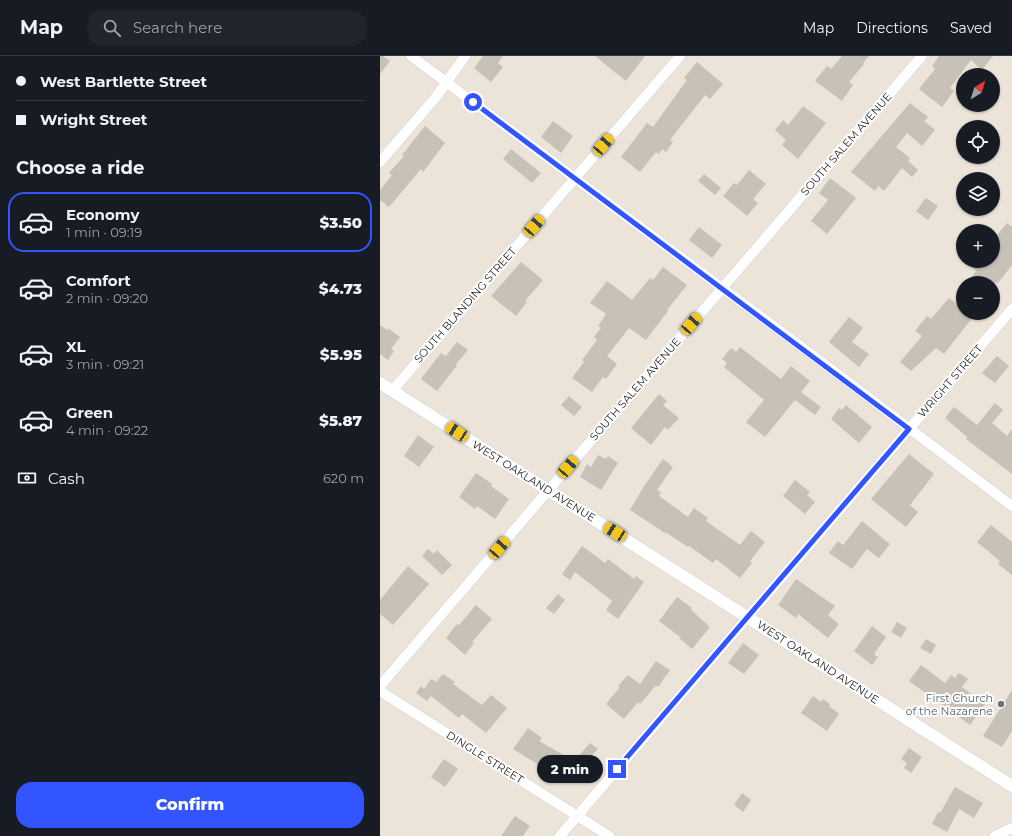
<!DOCTYPE html>
<html lang="en">
<head>
<meta charset="utf-8">
<style>
  body { margin:0; font-family:Montserrat,sans-serif; background:#20242c; color:#f1f3f6; height:100vh; display:flex; flex-direction:column; font-size:15px; white-space:nowrap }
  * { box-sizing:border-box; margin:0 }
  p { font-size:13px; color:#9ea1a6 }
  .icon { flex:none; width:22px; height:22px; fill:none; stroke:currentColor; stroke-width:2; stroke-linecap:round; stroke-linejoin:round }
  .map { position:relative; flex:1; overflow:hidden }
  .drawer { display:flex; flex-direction:column; background:#171b24; width:380px }
  .drawer>* { flex:none }
  .banner { display:grid; align-content:center; height:88px; padding:0 16px; background:#171b24 }
  .needle { width:26px; rotate:38deg }
  .controls { position:absolute; left:576px; top:12px; display:grid; gap:8px }
  .controls a { display:grid; place-items:center; width:44px; height:44px; border-radius:50%; background:#171b24; box-shadow:0 1px 3px #0004; font-size:20px }
  .end { position:absolute; width:18px; height:18px; margin:-9px; border:5px solid #3255ff; background:#fff; box-shadow:0 0 0 2px #fff }
  .from { border-radius:50% }
  .bubble { position:absolute; height:28px; border-radius:14px; background:#171b24; box-shadow:0 1px 3px #0004; font-size:13px; font-weight:800; line-height:28px; text-align:center }
  .car { position:absolute; width:12px; height:24px; margin:-12px -6px; border-radius:5px; box-shadow:0 0 3px 1px #0007; background:linear-gradient(#f5c518 24%,#345 0 40%,#f5c518 0 76%,#345 0 86%,#f5c518 0) }
  .banner b { display:flex; align-items:center; gap:14px; height:38px; font-size:15px }
  .banner b+b { border-top:1px solid #363941 }
  .banner i { width:10px; height:10px; background:#f1f3f6 }
  ul { padding:0; list-style:none }
  li { display:flex; align-items:center; gap:12px; height:60px; margin:0 8px 6px; padding:0 8px; border:2px solid transparent; border-radius:16px }
  li div { flex:1 }
  li b { display:block; font-size:15px }
  li em { font-style:normal; font-weight:800 }
  li.active { border-color:#3255ff }
  li>.icon { width:36px; height:36px; stroke-width:1.5 }
  h2 { padding:0 16px; font-size:18px; line-height:48px }
  .pay { display:flex; align-items:center; gap:10px; height:44px; padding:0 16px; font-size:15px }
  .pay p { margin-inline-start:auto }
  .button { display:flex; gap:8px; margin-top:auto; padding:8px 16px }
  .button a { flex:1; height:46px; border-radius:16px; background:#3255ff; color:#fff; font-size:16px; font-weight:800; line-height:46px; text-align:center }
  header { display:flex; align-items:center; gap:24px; box-sizing:border-box; height:56px; padding:0 20px; background:#171b24; border-bottom:1px solid #363941 }
  header strong { font-size:19px }
  nav { display:flex; gap:22px; margin-inline-start:auto; font-size:14px }
  .search { width:280px; height:36px; background:#20242c; display:flex; align-items:center; gap:10px; box-sizing:border-box; padding:0 14px; border-radius:16px; color:#9ea1a6; font-size:15px }
  main { display:flex; flex:1; min-height:0 }
  .map>svg:first-child { display:block }
</style>
</head>
<body>
<header>
<strong>Map</strong>
<div class="search"><svg class="icon" aria-label="search" viewBox="0 0 24 24"><circle cx="10" cy="10" r="6"/><path d="M15 15l6 6"/></svg>Search here</div>
<nav><a>Map</a><a>Directions</a><a>Saved</a></nav>
</header>
<main>
<section class="drawer">
<div class="banner">
<b><i class="from"></i>West Bartlette Street</b>
<b><i></i>Wright Street</b>
</div>
<h2>Choose a ride</h2>
<ul>
<li class="active"><svg class="icon" aria-label="car" viewBox="0 0 24 24"><path d="M5 17H2v-5l4-1 3-4h7l3 4 3 1v5h-3M9 17h6M6 11h13"/><circle cx="7" cy="17" r="2"/><circle cx="17" cy="17" r="2"/></svg><div><b>Economy</b><p>1 min · 09:19</p></div><em>$3.50</em></li>
<li><svg class="icon" aria-label="car" viewBox="0 0 24 24"><path d="M5 17H2v-5l4-1 3-4h7l3 4 3 1v5h-3M9 17h6M6 11h13"/><circle cx="7" cy="17" r="2"/><circle cx="17" cy="17" r="2"/></svg><div><b>Comfort</b><p>2 min · 09:20</p></div><em>$4.73</em></li>
<li><svg class="icon" aria-label="car" viewBox="0 0 24 24"><path d="M5 17H2v-5l4-1 3-4h7l3 4 3 1v5h-3M9 17h6M6 11h13"/><circle cx="7" cy="17" r="2"/><circle cx="17" cy="17" r="2"/></svg><div><b>XL</b><p>3 min · 09:21</p></div><em>$5.95</em></li>
<li><svg class="icon" aria-label="car" viewBox="0 0 24 24"><path d="M5 17H2v-5l4-1 3-4h7l3 4 3 1v5h-3M9 17h6M6 11h13"/><circle cx="7" cy="17" r="2"/><circle cx="17" cy="17" r="2"/></svg><div><b>Green</b><p>4 min · 09:22</p></div><em>$5.87</em></li>
</ul>
<div class="pay"><svg class="icon" aria-label="cash" viewBox="0 0 24 24"><path d="M3 7h18v10H3z"/><circle cx="12" cy="12" r="2"/></svg>Cash<p>620 m</p></div>
<div class="button"><a>Confirm</a></div>
</section>
<div class="map">
<svg width="632" height="780" viewBox="0 0 632 780">
  <rect width="100%" height="100%" fill="#ece4d8"/>
  <g fill="#c7c1b8">
    <path d="M0,0h3l7,5 -10,13z"/>
    <path d="M103,0h20l-5,7 5,4 -12,15 -17,-14z"/>
    <path d="M215,0h50l-19,25z"/>
    <path d="M462,0h27l-6,7 1,1 -15,18 4,3 -11,16 -27,-20 12,-15 4,3z"/>
    <path d="M559,0h54l-11,14 -11,-10 -21,28 4,3 -12,16 -23,-18 16,-20 -3,-3z"/>
    <path d="M317,6l26,22 -13,15 -5,-4 -35,45 3,2 -7,10 -4,-3 -3,5 -3,-2 -16,20 -19,-15 26,-34 6,4 34,-47 -3,-2z"/>
    <path d="M530,47l18,14 -4,4 11,9 -13,16 -15,-13 -11,14 14,11 -2,3 10,9 -6,7 -10,-9 -18,23 -6,-5 -3,5 -24,-19z"/>
    <path d="M423,50l23,17 -28,36 -16,-14 4,-5 -11,-10 8,-10 5,5z"/>
    <path d="M173,65l20,15 -12,17 -20,-16z"/>
    <path d="M45,70l20,17 -22,29 -2,-3 -32,38 -9,-7v-10l12,-15 -3,-2 15,-17 -2,-1z"/>
    <path d="M131,93l30,24 -9,10 -29,-24z"/>
    <path d="M369,114l17,14 -13,15 5,4 -11,13 -24,-20 11,-13 3,2z"/>
    <path d="M324,118l17,14 -6,7 -17,-14z"/>
    <path d="M450,122l26,20 -29,36 -16,-13 17,-21 -9,-7z"/>
    <path d="M546,142l12,8 -10,14 -12,-9z"/>
    <path d="M627,167l5,4v38l-14,18h-31l9,-12 -4,-4 5,-6h16v-21z"/>
    <path d="M319,171l23,18 -10,13 -23,-18z"/>
    <path d="M141,206l22,18 -18,21 2,1 -11,14 -25,-20z"/>
    <path d="M283,211l24,18 -20,25 1,1 -22,29 -17,-12 -22,28 10,8 -11,15 -3,-2 -11,15 -20,-14 12,-16 -2,-2 15,-20 -3,-3 7,-9 -3,-2 8,-12 -16,-11 17,-22 25,19 18,-22 3,2z"/>
    <path d="M569,242l14,11v4h5l5,4 -29,37 -8,-6 -25,23 -11,-9 22,-26 -7,-5 12,-15 4,3z"/>
    <path d="M469,261l14,11 -11,14 17,12 -10,13 -30,-25z"/>
    <path d="M0,269l7,5 2,-1 11,8 -9,12 3,2 -6,9 -8,-6z"/>
    <path d="M77,286l11,8 -12,14 1,1 -20,26 -16,-12 20,-26 5,3z"/>
    <path d="M360,291l41,32 10,-13 19,15 -9,11 20,15 -6,8 -20,-15 -30,37 -19,-15 18,-22 -40,-33 3,-4 -5,-4 9,-11 5,4z"/>
    <path d="M617,300l12,10 -14,17 -13,-10z"/>
    <path d="M279,338l8,7 -4,4 16,13 -11,12 -3,-3 -14,18 -20,-17z"/>
    <path d="M189,340l13,11 -8,9 -13,-11z"/>
    <path d="M615,347l8,7 -11,13 15,13 5,-7v45l-46,-35 1,-2 -22,-19 9,-11 23,18z"/>
    <path d="M466,349l26,22 -13,16 -28,-24 8,-11 3,2z"/>
    <path d="M38,379l16,12 -15,20 -15,-11z"/>
    <path d="M529,398l25,20 -24,31 8,7 -12,15 -35,-28z"/>
    <path d="M218,399l8,4 2,-3 10,7 -17,27 -21,-13 7,-13 4,3z"/>
    <path d="M283,403l10,8 -16,23 4,2 -2,4 29,21 6,-9 14,10 -2,3 34,24 11,-14 14,11 -15,19 2,2 -12,15 -24,-19 -3,4 -24,-17 -1,1 -23,-15v1l-35,-23 14,-24z"/>
    <path d="M96,417l16,11 -1,2 18,13 -14,20 -18,-13 -2,3 -16,-12z"/>
    <path d="M415,424l15,12 -3,3 8,7 -10,12 -22,-18z"/>
    <path d="M482,465l28,23 -11,14 -12,-9 -15,20 -23,-16 9,-12 5,4z"/>
    <path d="M611,469l21,17v33l-14,-11 2,-3 -23,-19z"/>
    <path d="M202,490l23,17 3,-4 26,20 2,-3 8,6 -26,37 -12,-9 6,-9 -37,-29 -5,8 -8,-6z"/>
    <path d="M48,493l6,5 3,-4 15,15 -10,10 -20,-19z"/>
    <path d="M28,510l21,18 -36,41 -13,-11v-14z"/>
    <path d="M416,523l39,27 -7,9 11,9 -11,14 -30,-24 -2,4 -18,-13z"/>
    <path d="M178,538l7,6 -11,14 -8,-6z"/>
    <path d="M297,541l15,11 -1,2 19,17 -18,22 -13,-11 1,-1 -21,-16z"/>
    <path d="M96,549l16,14 -20,23 2,1 -9,12 -19,-17 11,-14 2,1z"/>
    <path d="M517,566l10,6 -6,10 -10,-6z"/>
    <path d="M492,570l14,11 -12,17 4,3 -6,8 -18,-14z"/>
    <path d="M546,583l10,6 -5,9 -11,-6z"/>
    <path d="M363,587l16,12 -15,19 -16,-11z"/>
    <path d="M276,605l14,9 -12,17 -2,-2 -16,19 -2,-2 -14,17 -18,-15 14,-17 -2,-1 10,-11 12,9z"/>
    <path d="M541,609l24,18 6,-8 4,3 4,-5 9,6 -6,8 23,17 -15,21 -61,-44z"/>
    <path d="M63,618l12,8 -2,2 29,21 9,-10 16,13 -21,25 -24,-19 -3,4 -28,-22 -4,5 -11,-8 5,-7 3,3 7,-10 5,3z"/>
    <path d="M632,634v41l-10,16 -19,-11z"/>
    <path d="M433,640l8,6 2,-3 7,5 -1,2 10,8 -12,17 -26,-18z"/>
    <path d="M148,672l14,10 -3,3 35,20 16,-18 8,6 -7,7 5,4 -7,7 -4,-4 -8,10 -17,-14 -8,14 -39,-24z"/>
    <path d="M529,692l13,9 -11,16 -7,-5 3,-5 -6,-4z"/>
    <path d="M64,703l14,10 -13,18 -14,-10z"/>
    <path d="M575,731l28,16 -9,15 -15,-9 -12,23 -15,-8 6,-12 2,1z"/>
    <path d="M362,737l9,7 -8,12 -9,-7z"/>
    <path d="M135,760l15,10 -7,10h-22z"/>
  </g>
  <g fill="none" stroke-linecap="round" stroke-linejoin="round">
    <defs>
      <g id="minor">
        <path d="M31,0l428,319 173,131"/>
        <path d="M0,106l56,-65 29,-41"/>
        <path d="M12,335l288,-335"/>
        <path d="M0,630l542,-630"/>
        <path d="M0,635l229,145"/>
        <path d="M180,780l452,-527"/>
        <path d="M615,780l17,-8"/>
      </g>
      <path id="tertiary" d="M0,327l632,403"/>
    </defs>
    <use href="#minor" stroke="#cdd1e3" stroke-width="11"/>
    <use href="#tertiary" stroke="#cdd1e3" stroke-width="13"/>
    <use href="#minor" stroke="#fff" stroke-width="10"/>
    <use href="#tertiary" stroke="#fff" stroke-width="12"/>
  </g>
  <g fill="none" stroke-linecap="round" stroke-linejoin="round">
    <path stroke="#3255ff" stroke-width="5" d="M93,46l436,327 -292,340"/>
  </g>
  <circle fill="#6b7280" stroke="#fff" stroke-width="1.5" cx="621" cy="648" r="4"/>
  <g text-anchor="middle" dominant-baseline="central" stroke-width="4" stroke-linejoin="round" paint-order="stroke">
    <g font-size="11" fill="#282828" stroke="#fff">
      <text transform="translate(466 88) rotate(-49)">SOUTH SALEM AVENUE</text>
      <text transform="translate(85 249) rotate(-49)">SOUTH BLANDING STREET</text>
      <text transform="translate(570 325) rotate(-49)">WRIGHT STREET</text>
      <text transform="translate(255 333) rotate(-49)">SOUTH SALEM AVENUE</text>
      <text transform="translate(154 425) rotate(32)">WEST OAKLAND AVENUE</text>
      <text transform="translate(438 606) rotate(33)">WEST OAKLAND AVENUE</text>
      <text transform="translate(105 701) rotate(32)">DINGLE STREET</text>
    </g>
    <g font-size="11" fill="#5b616d" stroke="#fff" text-anchor="end">
      <text x="613" y="642">First Church<tspan x="613" dy="13">of the Nazarene</tspan></text>
    </g>
  </g>
</svg>
<div class="controls">
<a><svg class="needle" viewBox="-14 -14 28 28"><path d="M0-13l5 13h-10z" fill="#e53935"/><path d="M0 13l5-13h-10z" fill="#9ea1a6"/></svg></a>
<a><svg class="icon" aria-label="locate" viewBox="0 0 24 24"><circle cx="12" cy="12" r="6"/><path d="M12 2v4M12 18v4M2 12h4M18 12h4"/></svg></a>
<a><svg class="icon" aria-label="layers" viewBox="0 0 24 24"><path d="M12 4l9 5-9 5-9-5zM3 14l9 5 9-5"/></svg></a>
<a>+</a>
<a>−</a>
</div>
<i class="end from" style="left:93px;top:46px"></i>
<i class="end" style="left:237px;top:713px"></i>
<div class="bubble" style="left:157px;top:699px;width:66px">2 min</div>
<i class="car" style="left:223px;top:89px;rotate:41deg"></i>
<i class="car" style="left:154px;top:170px;rotate:41deg"></i>
<i class="car" style="left:311px;top:268px;rotate:41deg"></i>
<i class="car" style="left:77px;top:376px;rotate:303deg"></i>
<i class="car" style="left:188px;top:411px;rotate:40deg"></i>
<i class="car" style="left:235px;top:476px;rotate:302deg"></i>
<i class="car" style="left:119px;top:492px;rotate:41deg"></i>
</div>
</main>
</body>
</html>
